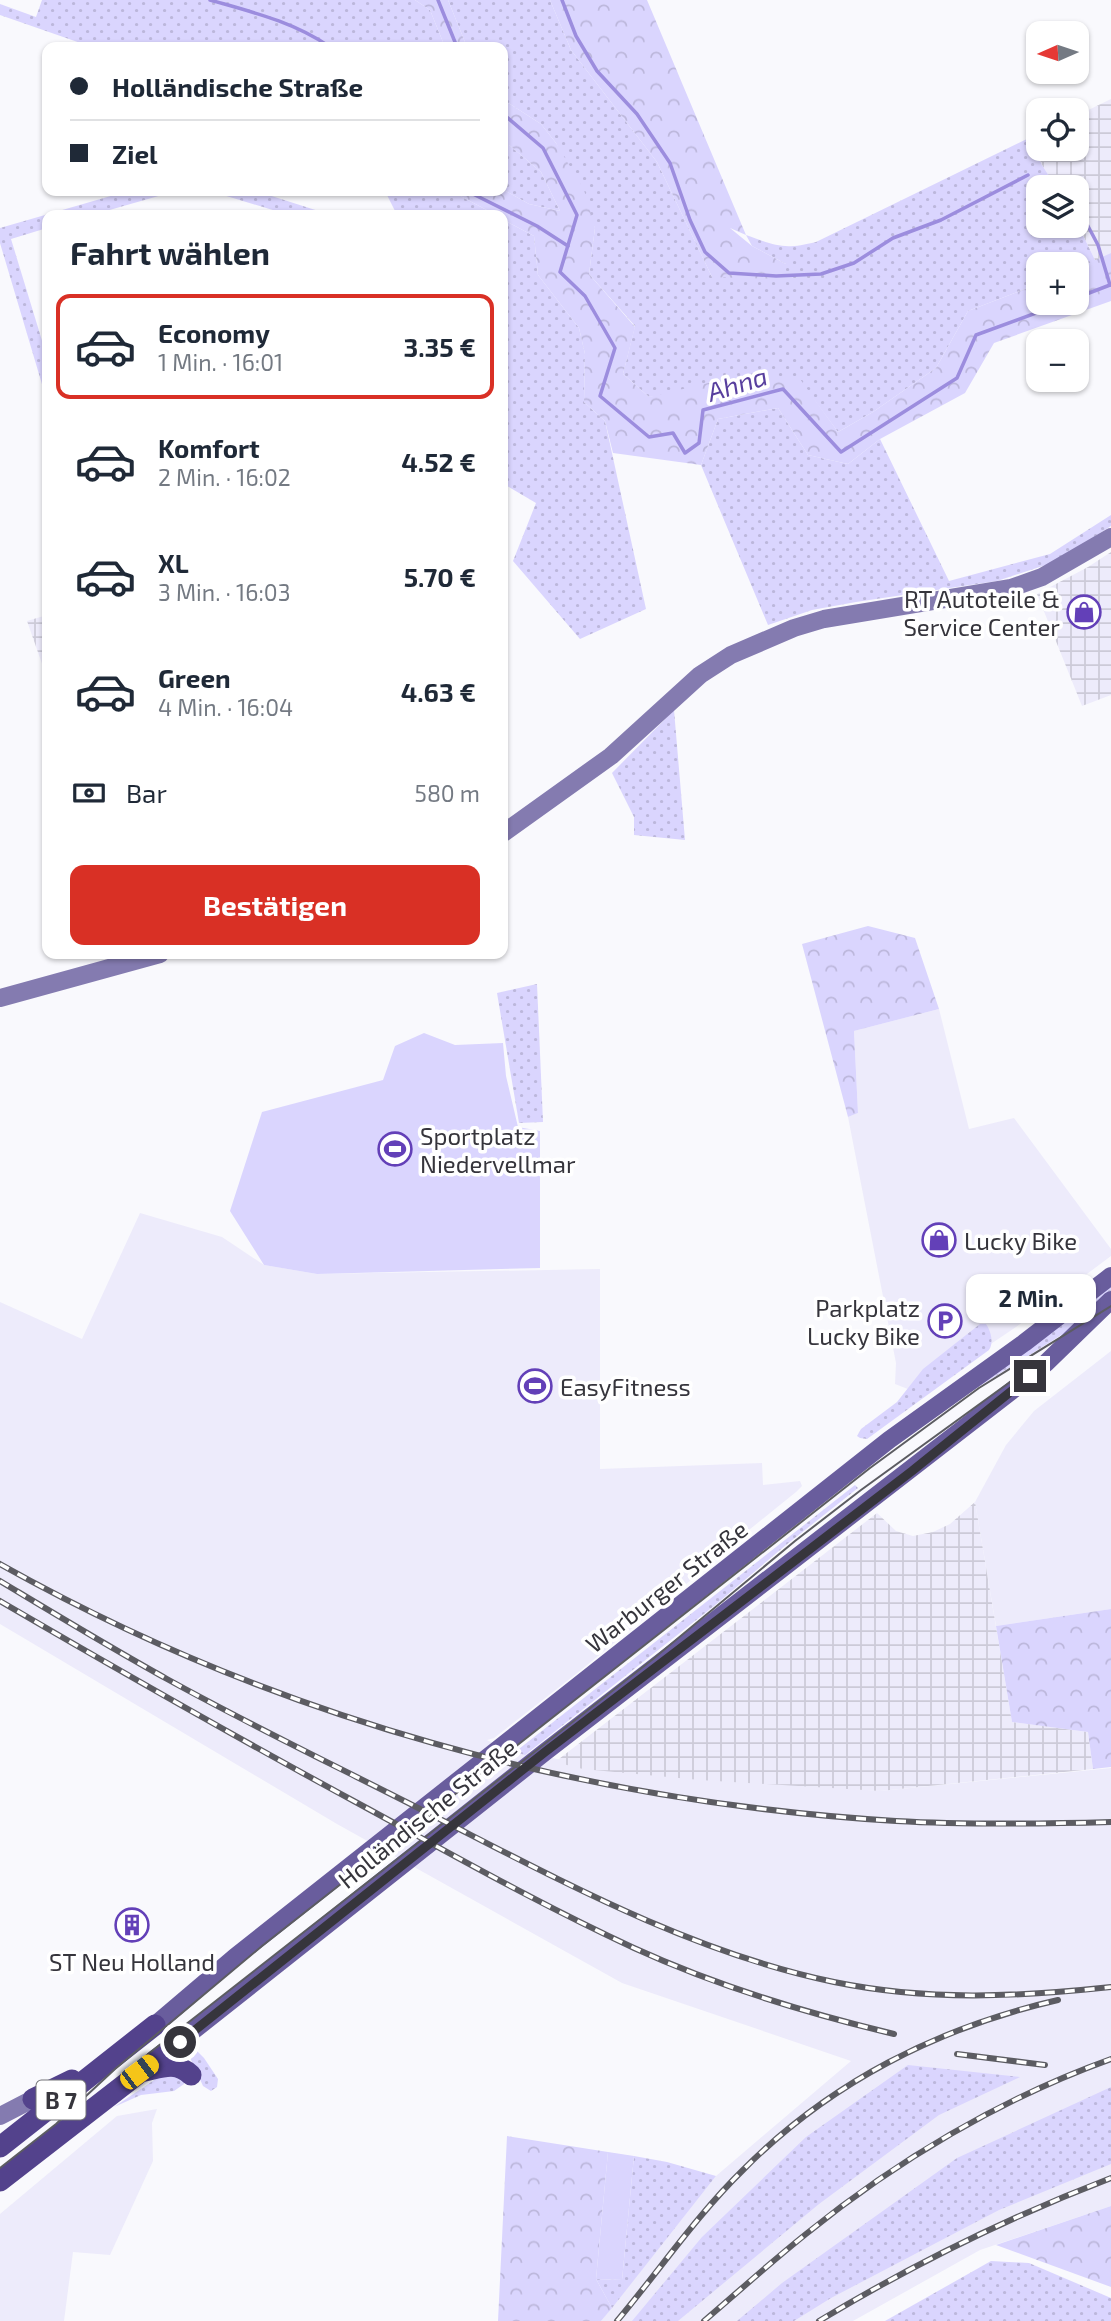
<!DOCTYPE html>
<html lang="de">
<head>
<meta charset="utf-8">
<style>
  body { margin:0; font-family:"Exo 2",sans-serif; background:#f2f2f3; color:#1f2937; height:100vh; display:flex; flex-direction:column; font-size:26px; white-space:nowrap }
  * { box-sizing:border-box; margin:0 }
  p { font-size:23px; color:#747a83 }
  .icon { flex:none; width:38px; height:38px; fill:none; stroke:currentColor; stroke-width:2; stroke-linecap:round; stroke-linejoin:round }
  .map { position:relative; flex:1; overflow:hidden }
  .drawer { position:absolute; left:42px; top:210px; width:466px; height:749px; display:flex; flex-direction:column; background:#fff; border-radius:14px; box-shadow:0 2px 5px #0004 }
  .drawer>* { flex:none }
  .top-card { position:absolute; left:42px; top:42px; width:466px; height:154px; border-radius:14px; box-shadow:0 2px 5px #0004; display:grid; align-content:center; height:154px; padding:0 28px; background:#fff }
  .needle { width:46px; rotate:267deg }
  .tools { position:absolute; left:1026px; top:21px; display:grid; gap:14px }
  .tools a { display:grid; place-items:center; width:63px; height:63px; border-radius:14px; background:#fff; box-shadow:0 2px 5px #0004; font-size:35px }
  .end { position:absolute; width:32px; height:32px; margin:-16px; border:9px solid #36353c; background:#fff; box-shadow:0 0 0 4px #fff }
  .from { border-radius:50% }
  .bubble { position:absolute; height:49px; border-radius:14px; background:#fff; box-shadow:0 2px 5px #0004; font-size:23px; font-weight:700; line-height:49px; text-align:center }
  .car { position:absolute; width:21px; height:42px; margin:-21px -10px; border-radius:9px; box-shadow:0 0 5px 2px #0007; background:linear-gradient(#f5c518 24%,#345 0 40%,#f5c518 0 76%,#345 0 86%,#f5c518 0) }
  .top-card b { display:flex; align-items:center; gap:24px; height:66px; font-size:26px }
  .top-card b+b { border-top:2px solid #e0e1e3 }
  .top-card i { width:18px; height:18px; background:#1f2937 }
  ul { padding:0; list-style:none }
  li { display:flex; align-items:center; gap:21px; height:105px; margin:0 14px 10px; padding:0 14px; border:4px solid transparent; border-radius:14px }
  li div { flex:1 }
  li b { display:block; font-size:26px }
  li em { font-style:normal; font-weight:700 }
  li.active { border-color:#d93025 }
  li>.icon { width:63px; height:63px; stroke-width:1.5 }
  h2 { padding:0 28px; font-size:32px; line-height:84px }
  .pay { display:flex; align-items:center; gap:18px; height:77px; padding:0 28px; font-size:26px }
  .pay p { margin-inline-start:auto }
  .cta { display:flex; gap:14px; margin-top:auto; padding:14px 28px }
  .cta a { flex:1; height:80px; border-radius:14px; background:#d93025; color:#fff; font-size:28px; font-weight:700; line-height:80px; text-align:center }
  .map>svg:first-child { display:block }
</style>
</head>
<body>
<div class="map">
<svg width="1111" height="2321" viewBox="0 0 1111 2321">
  <defs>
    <pattern id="industrial-grid" width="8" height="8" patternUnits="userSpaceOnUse" patternTransform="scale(1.75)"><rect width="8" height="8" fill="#edebfb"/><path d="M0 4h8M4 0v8" fill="none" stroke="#cccad8"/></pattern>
    <pattern id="grass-dots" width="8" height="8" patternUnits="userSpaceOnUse" patternTransform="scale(1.75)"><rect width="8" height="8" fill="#dad5fe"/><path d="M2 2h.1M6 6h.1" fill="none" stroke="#bcb7db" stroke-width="1.8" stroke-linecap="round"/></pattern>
    <pattern id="forest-crowns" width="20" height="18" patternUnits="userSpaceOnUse" patternTransform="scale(1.75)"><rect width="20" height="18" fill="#dad5fe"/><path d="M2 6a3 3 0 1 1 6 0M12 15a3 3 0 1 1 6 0" fill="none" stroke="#bcb7db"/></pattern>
  </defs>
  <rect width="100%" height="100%" fill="#f9f9fd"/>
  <g fill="#edebfb">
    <path d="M939,1009l30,120 45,-11 97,131v7l-95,71 -98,66 -23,-9 1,-21 -48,-246 10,-4 -4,-82z"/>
    <path d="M140,1213l82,24 42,28 53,9 283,-5v200l162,-6 1,22 37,-4 2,5 -6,6 -57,46 -43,38 -120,98 -82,64 -7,2 9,5 100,23 284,23 231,-23v438l-131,44 -127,71h-252l115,-145 135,-115 -229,-78 -285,-159 -337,-200v-322l82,37z"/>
    <path d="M1111,1351v258l-115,17 -21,-124 31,-57 28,-34z"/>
    <path d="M157,2109l-5,14 1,38 -43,94 -37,-3 -9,69h-64v-107l117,-98z"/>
  </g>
  <g fill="url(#industrial-grid)">
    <path d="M1111,99v154l-15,9 -20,-41v-34h-20l-14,-22 -13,-27 9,-4v15h38v-33z"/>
    <path d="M1111,552v143l-29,11 -45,-112 51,-27z"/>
    <path d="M47,615v63l-20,-57z"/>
    <path d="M975,1502l37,220 76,10 5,37 -213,22 -180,-11 -117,-11 -28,-7 322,-249 19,18 17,5 20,-4 17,-8z"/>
  </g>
  <g fill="url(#grass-dots)">
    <path d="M42,0h373l15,10 15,37h-353l-92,-32v-11l36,13z"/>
    <path d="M448,0h102l21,50 86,112 55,115 74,-13 -34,-18 -6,-11c30,11 38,15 70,7l213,-104 13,27 14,22h-18v39h38v-5l20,41 -20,7v-5h-38v20l-70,27 -32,57 -63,44 -35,20 -39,-53 -150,18 -26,-23 12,-48 -46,-52 6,-46 -39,-85 -15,-19 -39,-25v-52h-35z"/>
    <path d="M502,139l39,33 19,39 -31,-7 -27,-15z"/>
    <path d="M128,191h48l-84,24h-45v13l-36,11 36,118v44l-47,-158v-15z"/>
    <path d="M210,191h46l75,24h-42z"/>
    <path d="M385,191h66l45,24h-99z"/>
    <path d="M502,219l32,17 4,39 41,53 6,26 -1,48 21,19 41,188 -66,30 -67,-78 23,-58 -34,-20z"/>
    <path d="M778,408l30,47 40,9 32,-25 69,142 101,-27 61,-39v11l-56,36 -58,19 -141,21 -44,8 -44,15 -67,-160 17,-46z"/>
    <path d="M674,710l11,130 -51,-5v-18l-22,-44z"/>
    <path d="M537,984l6,138 -24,1 -22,-130z"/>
    <path d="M1111,1283v9l-40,37 -99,62z"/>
    <path d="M980,1324h6c5,7 8,19 3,26l-122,89 -7,-1 -3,-2 4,-7 36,-27 26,-33z"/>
    <path d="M855,1485l3,3 -72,57 -72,61 -189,149 -10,-3z"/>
    <path d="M187,2045h4l13,13 14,21 -1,8 -6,4 -8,-5 -17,-37z"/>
    <path d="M908,2065l112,12 -81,38 -120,89 -141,117h-46l70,-84 104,-100z"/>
    <path d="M166,2072l18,5v7l-10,7 -33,4 -27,12z"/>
    <path d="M1111,2087v77l-112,46 -168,88 -37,23h-57l45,-38 175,-125z"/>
    <path d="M634,2156l33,6 49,14 -104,132 -16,-29 26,1z"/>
    <path d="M991,2261l38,2 82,35v23h-226z"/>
  </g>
  <g fill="url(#forest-crowns)">
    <path d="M415,0h33l19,47h-22l-15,-37z"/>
    <path d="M550,0h97l99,235 -16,-7 22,18 34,18v16l-74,-3 -55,-115 -86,-112z"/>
    <path d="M502,99l39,25 15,19 28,47 11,38 -6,46 46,53 -12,47 26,23 85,-20 66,2 38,53 35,-20 63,-44 32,-57 70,-27v19h38v-34l35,-16v48l-117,42 -29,50 -85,46 -32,25 -40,-9 -30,-47 -60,11 -17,46 -88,-12 -8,-32 -21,-19 1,-48 -6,-26 -41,-53 -4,-39 -32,-17v-4h-6l-45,-24 51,-2 27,15 31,7 -19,-39 -39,-33z"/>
    <path d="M868,926l47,12 24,71 -85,22 4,82 -10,4 -46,-173z"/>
    <path d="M1111,1609v158l-18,2 -5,-37 -76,-10 -16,-96z"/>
    <path d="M507,2136l101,16 -12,127 16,29 -11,13h-103z"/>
    <path d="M1111,2206v81l-115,-42z"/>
  </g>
  <g fill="#dad5fe">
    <path d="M424,1033l31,12 48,-2 3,33 12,51 22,4v137l-223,6 -53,-9 -34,-54 32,-99 121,-32 12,-34z"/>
    <path d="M608,2152l26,4 -12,124 -26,-1z"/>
  </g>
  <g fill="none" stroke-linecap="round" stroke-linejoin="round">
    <g stroke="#9c8dde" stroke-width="3.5">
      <path d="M210,0c42,12 84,22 120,47"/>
      <path d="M438,0l19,47"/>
      <path d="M562,0l14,36 21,35 40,43 33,49 20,57 15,32 24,21 47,3 45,-2 33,-11 39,-25 48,-18 87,-45"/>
      <path d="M502,113l41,35 34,67 -17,57 25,24 30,52 -15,48 49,41 24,-4 12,20 14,-10 4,-33 80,-21 58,63 116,-74 19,-43 87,-32"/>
      <path d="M467,191l70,35 31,20"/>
      <path d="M1080,211l18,34 12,40"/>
      <path d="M1076,298l34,-13"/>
    </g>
    <g stroke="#847bb0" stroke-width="18">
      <path d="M502,834l109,-78 89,-81 31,-20 63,-27 30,-9 187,-31 31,-11 69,-40"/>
      <path d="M0,998l160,-44"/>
      <path d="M0,2116l33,-17"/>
    </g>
    <g stroke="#695d9d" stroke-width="18">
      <path d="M155,2025l80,-68 654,-517 135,-97 87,-67"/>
      <path d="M165,2053l380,-301 469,-363 32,-26 65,-63"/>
    </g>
    <g stroke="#53428c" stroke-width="21">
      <path d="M145,2071c18,-4 31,-10 46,4"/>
      <path d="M33,2099l39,-19"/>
      <path d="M0,2147l155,-122"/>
      <path d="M0,2181l165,-128"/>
    </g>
    <g stroke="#5c5c62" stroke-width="2">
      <path d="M148,2054l505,-395 142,-118 66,-51 171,-124"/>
      <path d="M0,2168l56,-44 59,-55 147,-123 608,-478 109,-80 132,-82"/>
    </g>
    <defs>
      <g id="rail">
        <path d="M0,1564c274,154 583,238 896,257 72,4 144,3 215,1"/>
        <path d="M0,1581c55,33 111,67 167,98 85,47 173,89 259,133 130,66 263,140 408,170 93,19 183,15 277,5"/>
        <path d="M0,1601c120,70 241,139 363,205 90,49 178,99 271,142 83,38 172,65 260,86"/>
        <path d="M957,2054l88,11"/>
        <path d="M617,2321c42,-50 79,-105 126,-151 86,-87 196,-143 315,-170"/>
        <path d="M704,2321c34,-29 67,-59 102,-87 90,-73 196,-136 305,-175"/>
        <path d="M819,2321c93,-56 190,-104 292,-143"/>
      </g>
    </defs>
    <use href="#rail" stroke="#5c5c62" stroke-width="6"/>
    <use href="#rail" stroke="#fff" stroke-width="3.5" stroke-dasharray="10" stroke-linecap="butt"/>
  </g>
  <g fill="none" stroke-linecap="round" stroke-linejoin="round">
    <path stroke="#36353c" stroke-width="9" d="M180,2042l365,-290 367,-281 118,-95"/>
  </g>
  <defs>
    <symbol id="shop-ring" viewBox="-11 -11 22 22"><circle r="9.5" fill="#fff" stroke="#6340b8" stroke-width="1.5"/><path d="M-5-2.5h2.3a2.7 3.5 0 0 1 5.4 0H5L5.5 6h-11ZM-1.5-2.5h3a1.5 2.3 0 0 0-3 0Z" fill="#6340b8"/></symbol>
    <symbol id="stadium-ring" viewBox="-11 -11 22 22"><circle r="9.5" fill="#fff" stroke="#6340b8" stroke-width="1.5"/><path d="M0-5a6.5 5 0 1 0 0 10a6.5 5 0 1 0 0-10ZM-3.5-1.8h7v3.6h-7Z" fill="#6340b8"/></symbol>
    <symbol id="parking-ring" viewBox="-11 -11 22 22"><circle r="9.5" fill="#fff" stroke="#6340b8" stroke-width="1.5"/><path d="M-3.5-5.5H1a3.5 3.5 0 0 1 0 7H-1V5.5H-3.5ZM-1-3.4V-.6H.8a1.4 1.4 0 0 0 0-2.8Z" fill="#6340b8"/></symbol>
    <symbol id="building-ring" viewBox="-11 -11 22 22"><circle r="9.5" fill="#fff" stroke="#6340b8" stroke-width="1.5"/><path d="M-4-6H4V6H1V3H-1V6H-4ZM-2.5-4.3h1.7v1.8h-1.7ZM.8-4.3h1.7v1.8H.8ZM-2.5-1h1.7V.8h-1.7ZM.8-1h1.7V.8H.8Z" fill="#6340b8"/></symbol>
  </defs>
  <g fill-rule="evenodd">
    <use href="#shop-ring" x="1065" y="593" width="38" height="38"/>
    <use href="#stadium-ring" x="376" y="1130" width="38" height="38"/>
    <use href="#shop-ring" x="920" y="1221" width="38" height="38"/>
    <use href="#parking-ring" x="926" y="1302" width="38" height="38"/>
    <use href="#stadium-ring" x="516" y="1367" width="38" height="38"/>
    <use href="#building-ring" x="113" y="1906" width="38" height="38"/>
  </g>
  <g text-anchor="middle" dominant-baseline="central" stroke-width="7" stroke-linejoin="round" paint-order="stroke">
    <rect fill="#fff" stroke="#727276" stroke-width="2" x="36.5" y="2080.5" width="49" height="39" rx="5"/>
    <g font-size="23" font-weight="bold" fill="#36353c">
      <text x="61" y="2100">B 7</text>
    </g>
    <g font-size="24" fill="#36353c" stroke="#fff" text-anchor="start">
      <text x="1060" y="598" text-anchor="end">RT Autoteile &amp;<tspan x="1060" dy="28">Service Center</tspan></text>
      <text x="420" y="1135">Sportplatz<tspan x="420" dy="28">Niedervellmar</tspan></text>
      <text x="964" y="1240">Lucky Bike</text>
      <text x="920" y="1307" text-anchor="end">Parkplatz<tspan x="920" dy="28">Lucky Bike</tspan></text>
      <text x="560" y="1386">EasyFitness</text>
      <text x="132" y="1961" text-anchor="middle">ST Neu Holland</text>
    </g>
    <g font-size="24" fill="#36353c" stroke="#fff">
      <text transform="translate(666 1586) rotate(-38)">Warburger Straße</text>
      <text transform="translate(427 1813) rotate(-39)">Holländische Straße</text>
    </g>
    <g font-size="26" font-style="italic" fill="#583f9e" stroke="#fff">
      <text transform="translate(737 383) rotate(-17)">Ahna</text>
    </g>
  </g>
</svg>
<div class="tools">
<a><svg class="needle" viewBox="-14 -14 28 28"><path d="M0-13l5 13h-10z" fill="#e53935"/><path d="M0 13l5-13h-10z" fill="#747a83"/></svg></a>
<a><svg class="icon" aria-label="locate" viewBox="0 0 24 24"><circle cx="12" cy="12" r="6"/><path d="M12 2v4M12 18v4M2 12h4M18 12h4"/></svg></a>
<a><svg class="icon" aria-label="layers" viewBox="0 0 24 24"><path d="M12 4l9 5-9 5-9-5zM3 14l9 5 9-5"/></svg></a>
<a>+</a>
<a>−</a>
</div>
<i class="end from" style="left:180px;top:2042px"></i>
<i class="end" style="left:1030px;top:1376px"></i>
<div class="bubble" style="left:966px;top:1274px;width:130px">2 Min.</div>
<i class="car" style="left:139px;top:2072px;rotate:53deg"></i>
<div class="top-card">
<b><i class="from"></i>Holländische Straße</b>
<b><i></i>Ziel</b>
</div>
<section class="drawer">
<h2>Fahrt wählen</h2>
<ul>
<li class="active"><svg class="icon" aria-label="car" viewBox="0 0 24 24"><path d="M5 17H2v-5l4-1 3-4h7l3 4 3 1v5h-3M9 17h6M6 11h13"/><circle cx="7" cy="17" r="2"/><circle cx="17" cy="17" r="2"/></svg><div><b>Economy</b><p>1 Min. · 16:01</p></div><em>3.35 €</em></li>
<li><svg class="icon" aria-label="car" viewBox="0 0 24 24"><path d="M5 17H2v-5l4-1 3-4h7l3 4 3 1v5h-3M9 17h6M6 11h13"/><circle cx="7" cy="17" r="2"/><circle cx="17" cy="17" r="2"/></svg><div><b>Komfort</b><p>2 Min. · 16:02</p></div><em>4.52 €</em></li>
<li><svg class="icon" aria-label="car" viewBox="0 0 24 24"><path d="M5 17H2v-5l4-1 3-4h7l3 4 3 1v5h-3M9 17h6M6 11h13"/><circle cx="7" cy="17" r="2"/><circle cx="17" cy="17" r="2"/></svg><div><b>XL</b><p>3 Min. · 16:03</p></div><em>5.70 €</em></li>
<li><svg class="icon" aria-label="car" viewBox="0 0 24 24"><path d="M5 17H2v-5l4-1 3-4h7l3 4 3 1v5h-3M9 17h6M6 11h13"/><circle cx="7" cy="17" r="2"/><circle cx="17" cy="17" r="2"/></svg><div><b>Green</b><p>4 Min. · 16:04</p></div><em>4.63 €</em></li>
</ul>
<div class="pay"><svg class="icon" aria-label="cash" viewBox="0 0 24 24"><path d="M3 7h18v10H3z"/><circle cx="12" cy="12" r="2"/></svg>Bar<p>580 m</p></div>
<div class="cta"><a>Bestätigen</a></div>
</section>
</div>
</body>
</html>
